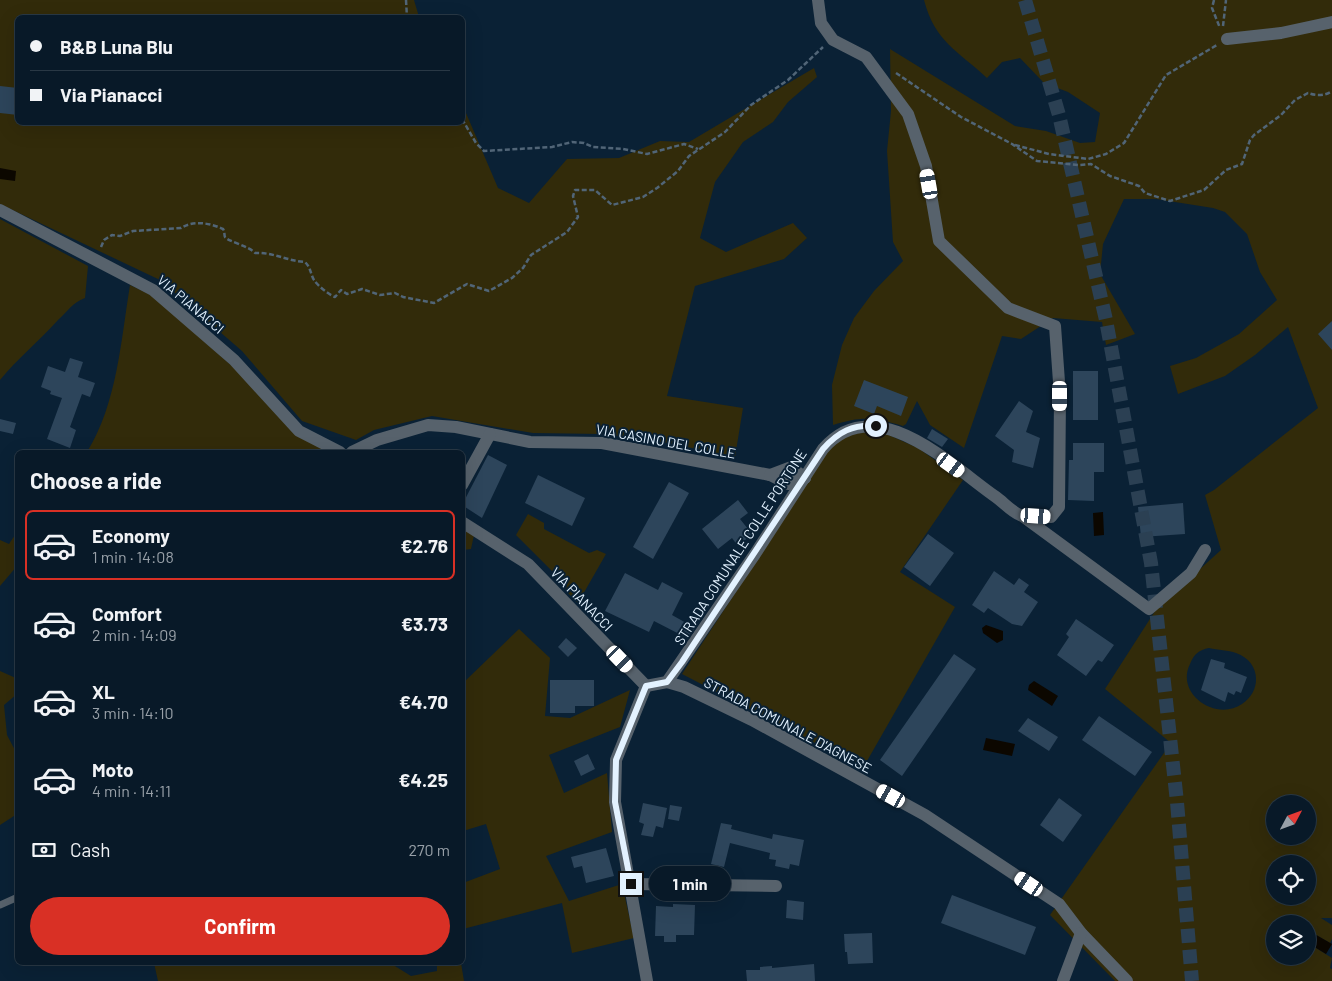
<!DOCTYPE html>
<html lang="en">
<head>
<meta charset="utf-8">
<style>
  body { margin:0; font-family:Barlow,sans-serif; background:#162634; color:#f1f3f6; height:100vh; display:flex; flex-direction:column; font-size:19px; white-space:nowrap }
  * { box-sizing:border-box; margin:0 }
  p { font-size:16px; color:#98a0a8 }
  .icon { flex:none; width:28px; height:28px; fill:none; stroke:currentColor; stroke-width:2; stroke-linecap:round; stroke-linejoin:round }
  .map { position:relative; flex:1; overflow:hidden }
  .drawer { position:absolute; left:15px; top:450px; width:450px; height:515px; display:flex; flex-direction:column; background:#081928; border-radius:8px; box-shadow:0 5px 20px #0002,0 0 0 1px #293845 }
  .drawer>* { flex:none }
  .hud { position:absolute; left:15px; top:15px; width:450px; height:110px; border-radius:8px; box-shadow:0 5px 20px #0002,0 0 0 1px #293845; display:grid; align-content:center; height:110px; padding:0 15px; background:#081928 }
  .needle { width:32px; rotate:49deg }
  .tools { position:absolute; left:1266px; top:795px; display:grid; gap:10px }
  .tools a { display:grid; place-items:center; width:50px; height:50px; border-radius:50%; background:#081928; box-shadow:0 5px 20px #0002,0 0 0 1px #293845; font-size:25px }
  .end { position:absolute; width:22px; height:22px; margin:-11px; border:6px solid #e3f2ff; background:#111; box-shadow:0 0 0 2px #111 }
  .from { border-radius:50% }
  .bubble { position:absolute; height:35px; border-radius:18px; background:#081928; box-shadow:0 5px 20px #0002,0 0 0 1px #293845; font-size:16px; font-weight:700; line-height:35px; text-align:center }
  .car { position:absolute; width:15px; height:30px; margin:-15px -8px; border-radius:6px; box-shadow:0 0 4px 1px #0007; background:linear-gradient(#fff 24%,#345 0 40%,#fff 0 76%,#345 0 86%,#fff 0) }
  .hud b { display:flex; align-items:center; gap:18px; height:48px; font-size:19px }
  .hud b+b { border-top:1px solid #293845 }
  .hud i { width:12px; height:12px; background:#f1f3f6 }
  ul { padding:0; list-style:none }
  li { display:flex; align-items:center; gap:15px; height:70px; margin:0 10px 8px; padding:0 5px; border:2px solid transparent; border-radius:8px }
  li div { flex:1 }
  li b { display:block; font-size:19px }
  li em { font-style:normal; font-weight:700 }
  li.on { border-color:#d93025 }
  li>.icon { width:45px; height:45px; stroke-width:1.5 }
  h2 { padding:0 15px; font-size:22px; line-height:60px }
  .pay { display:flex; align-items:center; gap:12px; height:55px; padding:0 15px; font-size:19px }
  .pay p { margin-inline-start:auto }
  .action { display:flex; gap:10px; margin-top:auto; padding:10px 15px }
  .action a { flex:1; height:58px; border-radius:30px; background:#d93025; color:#fff; font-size:20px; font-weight:700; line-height:58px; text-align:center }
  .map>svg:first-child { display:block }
</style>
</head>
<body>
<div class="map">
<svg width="1332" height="981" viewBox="0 0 1332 981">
  <rect width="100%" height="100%" fill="#0a2135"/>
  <g fill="#322b0a" fill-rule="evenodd">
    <path d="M0,0h414l5,17 -401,1v104h444l1,-16 35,82 31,15 38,-44 52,-1 41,-17 29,1 125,-74 3,9 -29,25 -15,20 -30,20 -28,40 -15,56 26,14 67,-29 14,15 -23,21 -89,27 -28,110 76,12 -8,49 -67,-14 -66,-9 -69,-1 -101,-17 -58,14 -18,10 -54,-19 -60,-70 -82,-71 -160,-76z"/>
    <path d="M924,0h408v918h-11l11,7v14l-2,4 -19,-11 -3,6v-14h-33v32h33v-13l24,15 -2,10 2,1v12h-217l-65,-66 121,-172 -66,-54 52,-81 64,-58 -16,-55 9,-5 104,-82 -30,-81 -33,28 -30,21 -47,18 -8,-28 26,-8 43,-24 38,-34 -17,-28 -13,-38 -22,-22 -12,-4 -57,-9h-32l-21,45 -3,30 35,60 -29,11 -4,-23 -49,-4 -32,21 -19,-3 -38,112 -34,-23 -13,-24 -11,23 -3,2c-29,-9 -41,-10 -70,-1l-1,-40 10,-40 12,-27 20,-27 29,-30 -10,-19 -6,-91 4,-40 -1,-62 125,77 31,5 34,12 15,-1 5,-29 -32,-21 -24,-9 -24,-25 -18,4 -15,16c-30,-28 -52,-36 -63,-78zM1209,648c9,2 19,2 27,5 24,8 27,37 6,51 -26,18 -67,-10 -52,-40 4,-10 9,-14 19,-16zM1275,804h33v32h-33zM1275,864h33v32h-33z"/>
    <path d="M0,219l88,47 -3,32c-13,5 -17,13 -27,22 -19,21 -40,38 -58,60z"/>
    <path d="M130,285l23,11 176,156h-242c30,-48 34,-112 43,-167z"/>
    <path d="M860,432h22l36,16 45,32 -63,92 55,35 -92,161 -181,-94 147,-224 14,-14z"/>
    <path d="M528,514l16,9v6l45,24 8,-3 9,4 -28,49 -13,-13 2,-4 -51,-51z"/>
    <path d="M462,528l12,7 -3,14 -8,1z"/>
    <path d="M17,532v34l-17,20v-46l9,4z"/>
    <path d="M519,629l31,29 -5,58 25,2 60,-28 -10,37 -71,28 15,38 43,-20 5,59 -66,24 23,45 53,-17 12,54 -62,15 -10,-50 -99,26v-46l37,-14 -14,-45 -23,7v-148z"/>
    <path d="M0,671l18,8 -1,15 -13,11 3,30 10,19v60l-17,11z"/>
    <path d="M154,963h236l21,13 26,-5v-8h24l3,18h-306z"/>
  </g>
  <g fill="#0c0700">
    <path d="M0,168l16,3 -1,10 -15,-2z"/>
    <path d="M1103,512l1,23 -10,1 -1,-23z"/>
    <path d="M986,625l17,6v9l-6,3 -14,-10 -1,-5z"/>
    <path d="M1034,681l24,15 -6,10 -24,-16 1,-5z"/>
    <path d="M986,738l29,6 -3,12 -29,-6z"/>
    <path d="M1311,932l21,12 -6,10 -18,-11z"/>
  </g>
  <g fill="#2d455b">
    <path d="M0,86l18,2v27l-18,-2z"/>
    <path d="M1332,321v29l-14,-16z"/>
    <path d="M70,358l13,4 -5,15 17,6 -5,14 -8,-3 -12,33 6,3 -6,18 -23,-9 15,-41 -12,-4 1,-3 -10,-4 7,-21 17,6z"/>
    <rect x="1073" y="371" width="25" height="49"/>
    <path d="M864,380l44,17 -7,19 -24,-10 -3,8 -20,-8z"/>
    <path d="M1019,401l14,10 -7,21 14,6 -7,30 -21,-6 2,-12 -19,-14z"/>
    <path d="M0,419l16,4 -3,11 -13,-3z"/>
    <path d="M932,429l16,10 -6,8 -15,-9z"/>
    <path d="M1073,443h31v29h-10v29l-26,-1 1,-40h4z"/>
    <path d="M488,455l19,10 -25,53 -20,-13z"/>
    <path d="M538,475l47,23 -13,28 -47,-23z"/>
    <path d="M669,482l20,11 -36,66 -20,-12z"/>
    <path d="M738,500l10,13 -8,6 12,15 -14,12 -6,-8 -14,11 -16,-20z"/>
    <path d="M1183,503l2,31 -44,3 -3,-30z"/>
    <path d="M928,534l26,19 -24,33 -26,-19z"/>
    <path d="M994,571l20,14 5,-7 10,7 -5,7 14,10 -16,24 -10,-2 -24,-16 -4,5 -12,-8z"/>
    <path d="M625,573l33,17 4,-8 21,11 -11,22 23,13 -8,10 -33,-17 -5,11 -44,-21z"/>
    <path d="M1076,619l38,26 -12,17 -4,-2 -12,16 -29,-21 12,-18 -3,-3z"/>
    <path d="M566,638l11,10 -9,9 -10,-10z"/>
    <path d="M954,654l22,15 -74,107 -22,-16z"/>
    <path d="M1211,659l14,4 -1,5 23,9 -6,16 -5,-2 -2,4 -6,-3 -3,10 -24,-12z"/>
    <path d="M550,680h44v26h-19v7h-25z"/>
    <path d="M1099,716l53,36 -17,24 -53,-36z"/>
    <path d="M1028,718l30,19 -9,14 -31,-20z"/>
    <path d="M588,754l7,15 -14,7 -7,-15z"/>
    <path d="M1059,798l23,17 -19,27 -23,-17z"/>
    <path d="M643,803l24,5 -4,20 -7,-2 -3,11 -12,-2 3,-11 -5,-2z"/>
    <path d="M670,805l12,2 -3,14 -11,-2z"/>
    <path d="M721,823l11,2 -1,4 41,10 1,-5 31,6 -5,26 -9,-2 -1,5 -14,-3 1,-6 -7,-1 1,-6 -40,-10 -6,24 -13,-3z"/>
    <path d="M606,848l8,28 -28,7 -4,-17 -8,2 -3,-11z"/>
    <path d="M952,895l84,32 -11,28 -84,-32z"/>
    <path d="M787,900l17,2 -1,18 -17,-2z"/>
    <path d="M673,904l22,1 -1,30h-18v7h-12v-6h-9l1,-30 17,1z"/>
    <path d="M872,933l1,30 -25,1 -1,-12h-2l-1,-18z"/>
    <path d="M814,964l1,17h-68l-1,-11h14v-3l12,-1v2z"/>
  </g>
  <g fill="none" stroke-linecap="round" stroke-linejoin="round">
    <path stroke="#2b4053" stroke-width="14" stroke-dasharray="14 7" stroke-linecap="butt" d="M1025,0l34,115 47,205 45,243 26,239 15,179"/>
    <g stroke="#516577" stroke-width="2.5" stroke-dasharray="5 2.5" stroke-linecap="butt">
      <path d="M406,0l1,18"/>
      <path d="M1214,0l-2,8 8,20"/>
      <path d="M1223,26l3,-26"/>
      <path d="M896,73l65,44 51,27 25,17 42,4 12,-1 19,12 29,10 6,7 25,8 34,-11 22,-20 16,-6 8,-24 4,-5 27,-20 14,-15 13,-7c8,3 17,3 24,-2"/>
      <path d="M462,119l14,24 8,8 68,-4 20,-5 12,1 9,4 30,2 24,5 37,-10 14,5"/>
      <path d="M1015,145l34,9 39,5 18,-5 18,-11 42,-68 51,-30"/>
      <path d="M101,247l3,-7 8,-5 8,1 13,-5 48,-3c13,-8 29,-5 42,1 2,3 1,6 2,8 2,4 24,9 30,16 18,-1 32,8 50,9 6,6 5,11 9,18 3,5 15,15 21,17l6,-7 6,4 15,-5 18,6 15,-2 8,4 31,6 33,-19 22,7 23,-13 11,-10 8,-13 36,-23 11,-15 -5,-21 2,-6h20l17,15 31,-8 14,-9 21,-17 11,-15 36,-24 26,-27 37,-25 35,-33"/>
    </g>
    <path stroke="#57626c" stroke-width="7" d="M0,905l18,-8"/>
    <g stroke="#57626c" stroke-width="12">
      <path d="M1227,39l54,-6 51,-11"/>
      <path d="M0,210l153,80 81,70 65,71 41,21"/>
      <path d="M352,452l25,-12 51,-15 28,2 74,15 72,1 168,32 18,9 17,-6"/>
      <path d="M770,475l21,-8 14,11"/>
      <path d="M462,485l28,-51"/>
      <path d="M1021,515l128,94 42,-36 14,-23"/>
      <path d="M462,522l66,42 118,122"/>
      <path d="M667,682l17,5 68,33 173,95 134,89 22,29 46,48"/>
      <path d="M646,686l21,-4 88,-128 68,-105c52,-60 126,15 173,48 7,5 16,15 24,18 9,3 22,1 31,2l8,-10 1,-111 -5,-70 -47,-18 -69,-67 -13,-75 -18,-52 -42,-57 -33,-17 -12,-17 -3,-23"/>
      <path d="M646,686l-30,74 -1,42 32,179"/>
      <path d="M631,884l145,2"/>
      <path d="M1063,981l18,-48"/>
    </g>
  </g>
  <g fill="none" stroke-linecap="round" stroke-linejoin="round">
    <path stroke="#e3f2ff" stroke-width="6" d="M631,884l-16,-82 1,-42 30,-74 21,-4 15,-20 141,-213c15,-17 30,-25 53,-23"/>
  </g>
  <g text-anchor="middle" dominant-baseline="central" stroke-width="4" stroke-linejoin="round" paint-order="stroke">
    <g font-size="14" fill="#e3f2ff" stroke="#0a2135">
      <text transform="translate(191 304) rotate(40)">VIA PIANACCI</text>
      <text transform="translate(666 441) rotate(10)">VIA CASINO DEL COLLE</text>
      <text transform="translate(740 547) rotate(-57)">STRADA COMUNALE COLLE PORTONE</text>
      <text transform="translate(582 599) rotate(46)">VIA PIANACCI</text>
      <text transform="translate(788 725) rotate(28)">STRADA COMUNALE D'AGNESE</text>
    </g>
  </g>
</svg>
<div class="tools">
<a><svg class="needle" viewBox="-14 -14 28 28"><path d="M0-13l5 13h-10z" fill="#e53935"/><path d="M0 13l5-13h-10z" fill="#98a0a8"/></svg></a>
<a><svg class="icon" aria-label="locate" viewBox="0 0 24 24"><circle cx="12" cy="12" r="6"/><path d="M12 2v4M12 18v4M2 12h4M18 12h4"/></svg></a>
<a><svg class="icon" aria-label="layers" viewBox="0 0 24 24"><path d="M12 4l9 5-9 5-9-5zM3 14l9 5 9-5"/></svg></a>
</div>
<i class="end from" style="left:876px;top:426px"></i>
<i class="end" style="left:631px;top:884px"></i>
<div class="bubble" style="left:649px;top:866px;width:82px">1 min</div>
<i class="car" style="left:929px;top:184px;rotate:350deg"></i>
<i class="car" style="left:1060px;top:396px;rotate:180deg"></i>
<i class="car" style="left:951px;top:465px;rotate:126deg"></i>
<i class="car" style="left:1036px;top:516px;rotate:94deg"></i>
<i class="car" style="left:620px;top:659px;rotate:136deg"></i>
<i class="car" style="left:891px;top:796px;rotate:299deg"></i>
<i class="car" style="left:1029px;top:884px;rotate:304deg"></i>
<div class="hud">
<b><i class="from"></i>B&amp;B Luna Blu</b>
<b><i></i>Via Pianacci</b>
</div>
<section class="drawer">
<h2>Choose a ride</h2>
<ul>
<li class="on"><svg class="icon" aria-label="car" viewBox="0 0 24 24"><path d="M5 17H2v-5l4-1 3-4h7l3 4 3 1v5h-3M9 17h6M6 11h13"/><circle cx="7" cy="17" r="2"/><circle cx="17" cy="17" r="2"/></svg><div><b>Economy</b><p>1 min · 14:08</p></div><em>€2.76</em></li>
<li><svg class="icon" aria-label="car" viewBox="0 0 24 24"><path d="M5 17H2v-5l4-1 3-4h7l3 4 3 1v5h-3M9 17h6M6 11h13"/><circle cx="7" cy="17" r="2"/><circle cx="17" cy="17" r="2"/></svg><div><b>Comfort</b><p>2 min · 14:09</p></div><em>€3.73</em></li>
<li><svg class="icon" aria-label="car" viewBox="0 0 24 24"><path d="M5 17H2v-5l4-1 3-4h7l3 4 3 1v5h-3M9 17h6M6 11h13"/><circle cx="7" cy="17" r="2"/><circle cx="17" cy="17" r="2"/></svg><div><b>XL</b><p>3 min · 14:10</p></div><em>€4.70</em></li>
<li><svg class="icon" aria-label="car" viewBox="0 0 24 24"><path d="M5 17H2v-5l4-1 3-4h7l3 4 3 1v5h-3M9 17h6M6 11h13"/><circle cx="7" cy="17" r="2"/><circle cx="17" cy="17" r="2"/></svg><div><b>Moto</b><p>4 min · 14:11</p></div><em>€4.25</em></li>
</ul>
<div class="pay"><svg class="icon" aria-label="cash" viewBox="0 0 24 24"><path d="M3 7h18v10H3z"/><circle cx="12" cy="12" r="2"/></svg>Cash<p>270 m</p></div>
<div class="action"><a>Confirm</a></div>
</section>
</div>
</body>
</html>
